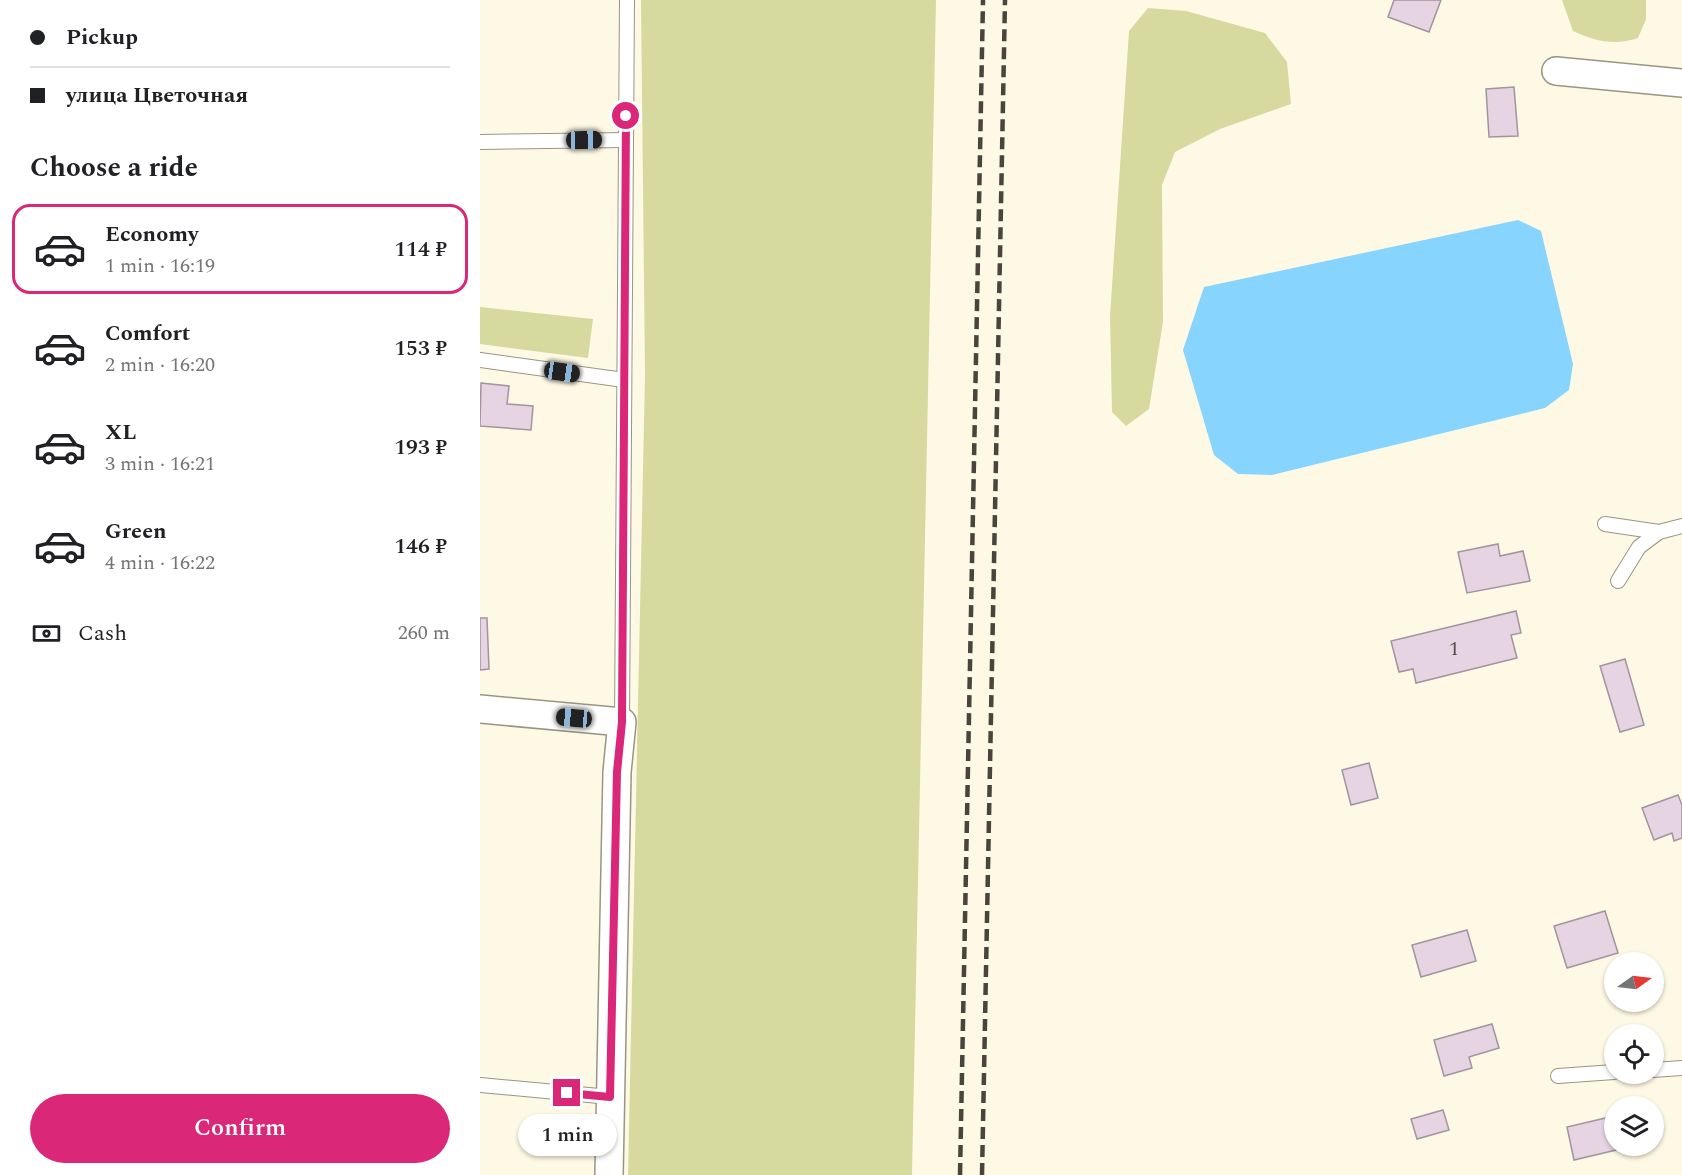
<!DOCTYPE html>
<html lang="en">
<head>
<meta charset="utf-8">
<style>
  body { margin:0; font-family:Spectral,serif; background:#f6f6f6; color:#202124; height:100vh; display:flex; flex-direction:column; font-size:22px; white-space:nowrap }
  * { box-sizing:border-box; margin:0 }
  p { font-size:20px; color:#757577 }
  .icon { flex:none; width:33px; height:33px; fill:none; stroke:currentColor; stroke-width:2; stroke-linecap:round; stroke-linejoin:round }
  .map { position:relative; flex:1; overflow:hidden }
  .drawer { display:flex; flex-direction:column; background:#fff; width:480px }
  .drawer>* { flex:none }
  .hud { display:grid; align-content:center; height:132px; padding:0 30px; background:#fff }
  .needle { width:39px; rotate:76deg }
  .tools { position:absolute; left:1124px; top:952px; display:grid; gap:12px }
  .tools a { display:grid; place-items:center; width:60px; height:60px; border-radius:50%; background:#fff; box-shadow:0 2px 4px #0004; font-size:30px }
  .end { position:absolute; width:27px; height:27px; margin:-14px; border:8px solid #db2777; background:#fff; box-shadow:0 0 0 3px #fff }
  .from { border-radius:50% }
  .bubble { position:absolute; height:42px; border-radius:21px; background:#fff; box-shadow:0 2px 4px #0004; font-size:20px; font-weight:600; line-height:42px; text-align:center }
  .car { position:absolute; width:18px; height:36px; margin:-18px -9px; border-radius:8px; box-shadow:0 0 4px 2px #0007; background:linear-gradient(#222 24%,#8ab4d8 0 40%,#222 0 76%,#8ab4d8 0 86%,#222 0) }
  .hud b { display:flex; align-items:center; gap:21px; height:57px; font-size:22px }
  .hud b+b { border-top:2px solid #e0e0e0 }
  .hud i { width:15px; height:15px; background:#202124 }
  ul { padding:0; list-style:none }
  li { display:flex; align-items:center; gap:18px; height:90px; margin:0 12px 9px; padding:0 18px; border:3px solid transparent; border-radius:18px }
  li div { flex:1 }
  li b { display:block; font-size:22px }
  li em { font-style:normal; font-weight:600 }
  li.active { border-color:#db2777 }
  li>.icon { width:54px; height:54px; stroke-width:1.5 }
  h2 { padding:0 30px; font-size:27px; line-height:72px }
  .pay { display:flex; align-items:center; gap:15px; height:66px; padding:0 30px; font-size:22px }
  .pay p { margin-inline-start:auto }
  .cta { display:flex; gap:12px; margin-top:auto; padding:12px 30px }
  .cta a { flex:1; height:69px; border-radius:36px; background:#db2777; color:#fff; font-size:24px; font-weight:600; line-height:69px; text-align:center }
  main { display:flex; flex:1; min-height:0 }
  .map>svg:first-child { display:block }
</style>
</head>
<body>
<main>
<section class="drawer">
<div class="hud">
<b><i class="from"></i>Pickup</b>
<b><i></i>улица Цветочная</b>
</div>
<h2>Choose a ride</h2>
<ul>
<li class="active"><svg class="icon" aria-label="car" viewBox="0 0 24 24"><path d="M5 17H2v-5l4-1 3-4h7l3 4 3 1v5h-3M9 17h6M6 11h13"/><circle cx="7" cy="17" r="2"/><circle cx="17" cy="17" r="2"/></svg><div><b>Economy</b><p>1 min · 16:19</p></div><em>114 ₽</em></li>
<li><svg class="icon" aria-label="car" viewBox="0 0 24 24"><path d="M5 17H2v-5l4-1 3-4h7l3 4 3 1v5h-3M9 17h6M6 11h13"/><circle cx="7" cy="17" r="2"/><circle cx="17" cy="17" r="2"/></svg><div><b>Comfort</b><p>2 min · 16:20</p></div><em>153 ₽</em></li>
<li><svg class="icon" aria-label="car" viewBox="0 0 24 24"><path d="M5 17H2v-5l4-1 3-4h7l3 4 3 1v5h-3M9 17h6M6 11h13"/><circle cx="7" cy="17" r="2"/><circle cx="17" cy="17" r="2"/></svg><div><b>XL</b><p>3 min · 16:21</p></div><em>193 ₽</em></li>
<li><svg class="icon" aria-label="car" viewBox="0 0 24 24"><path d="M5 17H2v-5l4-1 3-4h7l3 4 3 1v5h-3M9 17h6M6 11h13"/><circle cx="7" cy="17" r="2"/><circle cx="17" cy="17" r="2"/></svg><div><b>Green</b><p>4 min · 16:22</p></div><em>146 ₽</em></li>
</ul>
<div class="pay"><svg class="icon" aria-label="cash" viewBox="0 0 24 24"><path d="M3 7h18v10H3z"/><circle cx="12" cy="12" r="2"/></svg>Cash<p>260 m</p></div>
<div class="cta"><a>Confirm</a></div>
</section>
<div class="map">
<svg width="1202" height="1175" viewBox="0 0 1202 1175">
  <rect width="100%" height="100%" fill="#fef9e5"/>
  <g fill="#d6da9f">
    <path d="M161,0h295l-24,1175h-284l17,-800z"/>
    <path d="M1082,0h84v19l-8,19c-23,8 -44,3 -65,-7z"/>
    <path d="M668,8l38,3 79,22 22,29 4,42 -71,25 -45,23 -13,33 1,137 -14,87 -23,17 -14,-14 -2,-96 19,-285z"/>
    <path d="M0,307l113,12 -5,39 -108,-14z"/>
  </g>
  <path fill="#87d4fe" d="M1038,220l23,11 32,133 -4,26 -24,18 -273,67 -34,-1 -24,-19 -31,-105 21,-63z"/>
  <g fill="#e6d4e2" stroke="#a3939f" stroke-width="1.5">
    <path d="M914,0h47l-12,32 -41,-15z"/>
    <path d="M1034,87l4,49 -29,1 -3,-48z"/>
    <path d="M1,383l28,3 -2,18 26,2 -2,24 -51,-4z"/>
    <path d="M1018,544l2,12 23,-5 7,30 -63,12 -9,-41z"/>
    <path d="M1036,611l5,22 -10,2 6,23 -101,25 -3,-14 -14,3 -8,-31z"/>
    <path d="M0,618h7l2,51 -9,1z"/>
    <path d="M1145,659l19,66 -24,7 -20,-66z"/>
    <path d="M889,763l9,35 -27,7 -9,-35z"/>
    <path d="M1198,795l4,10v33l-8,3 -2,-8 -18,7 -12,-32z"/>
    <path d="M1125,911l13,42 -51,15 -13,-42z"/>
    <path d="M987,930l9,31 -55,16 -9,-32z"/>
    <path d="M1012,1024l7,24 -30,9 3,11 -28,8 -10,-36z"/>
    <path d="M963,1110l6,20 -32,9 -6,-20z"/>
    <path d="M1134,1116v30l15,1 -55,13 -7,-33z"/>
  </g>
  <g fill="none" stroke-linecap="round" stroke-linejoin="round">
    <defs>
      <g id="service">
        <path d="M0,142l146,-2"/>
        <path d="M0,360l144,20"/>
        <path d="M1125,524l54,8 23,-6"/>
        <path d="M1138,581l21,-34 20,-15"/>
        <path d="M142,722l5,-722"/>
        <path d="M1173,1070l29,-2"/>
        <path d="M1078,1076l56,-4"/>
        <path d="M0,1085l130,12"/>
      </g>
      <g id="minor">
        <path d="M1076,71l126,12"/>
        <path d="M0,709l142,13 -5,50 -8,403"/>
      </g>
    </defs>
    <use href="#service" stroke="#9a9582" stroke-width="16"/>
    <use href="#minor" stroke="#9a9582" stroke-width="30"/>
    <use href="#service" stroke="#fff" stroke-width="14"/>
    <use href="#minor" stroke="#fff" stroke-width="27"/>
    <g stroke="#48453c" stroke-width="4.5" stroke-dasharray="12 6" stroke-linecap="butt">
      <path d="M480,1175l23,-1175"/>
      <path d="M502,1175l23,-1175"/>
    </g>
  </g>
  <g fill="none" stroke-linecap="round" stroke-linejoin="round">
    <path stroke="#db2777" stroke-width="8" d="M87,1093l43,4 7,-325 5,-50 4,-606"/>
  </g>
  <g text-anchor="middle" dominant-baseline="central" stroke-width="4.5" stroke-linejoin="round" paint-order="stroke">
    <g font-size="20" fill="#4e4847">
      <text x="974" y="649">1</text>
    </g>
  </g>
</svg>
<div class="tools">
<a><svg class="needle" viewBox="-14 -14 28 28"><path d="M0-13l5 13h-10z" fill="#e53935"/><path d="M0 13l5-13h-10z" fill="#757577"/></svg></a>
<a><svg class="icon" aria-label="locate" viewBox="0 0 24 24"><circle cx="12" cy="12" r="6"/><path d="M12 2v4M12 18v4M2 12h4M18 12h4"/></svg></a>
<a><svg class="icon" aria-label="layers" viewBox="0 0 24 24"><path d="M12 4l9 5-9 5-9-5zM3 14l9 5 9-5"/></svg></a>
</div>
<i class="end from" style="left:146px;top:116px"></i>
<i class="end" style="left:87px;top:1093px"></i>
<div class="bubble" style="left:38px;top:1114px;width:99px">1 min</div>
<i class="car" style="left:104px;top:140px;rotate:89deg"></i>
<i class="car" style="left:82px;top:372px;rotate:98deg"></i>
<i class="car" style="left:94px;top:718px;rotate:275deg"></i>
</div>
</main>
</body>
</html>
